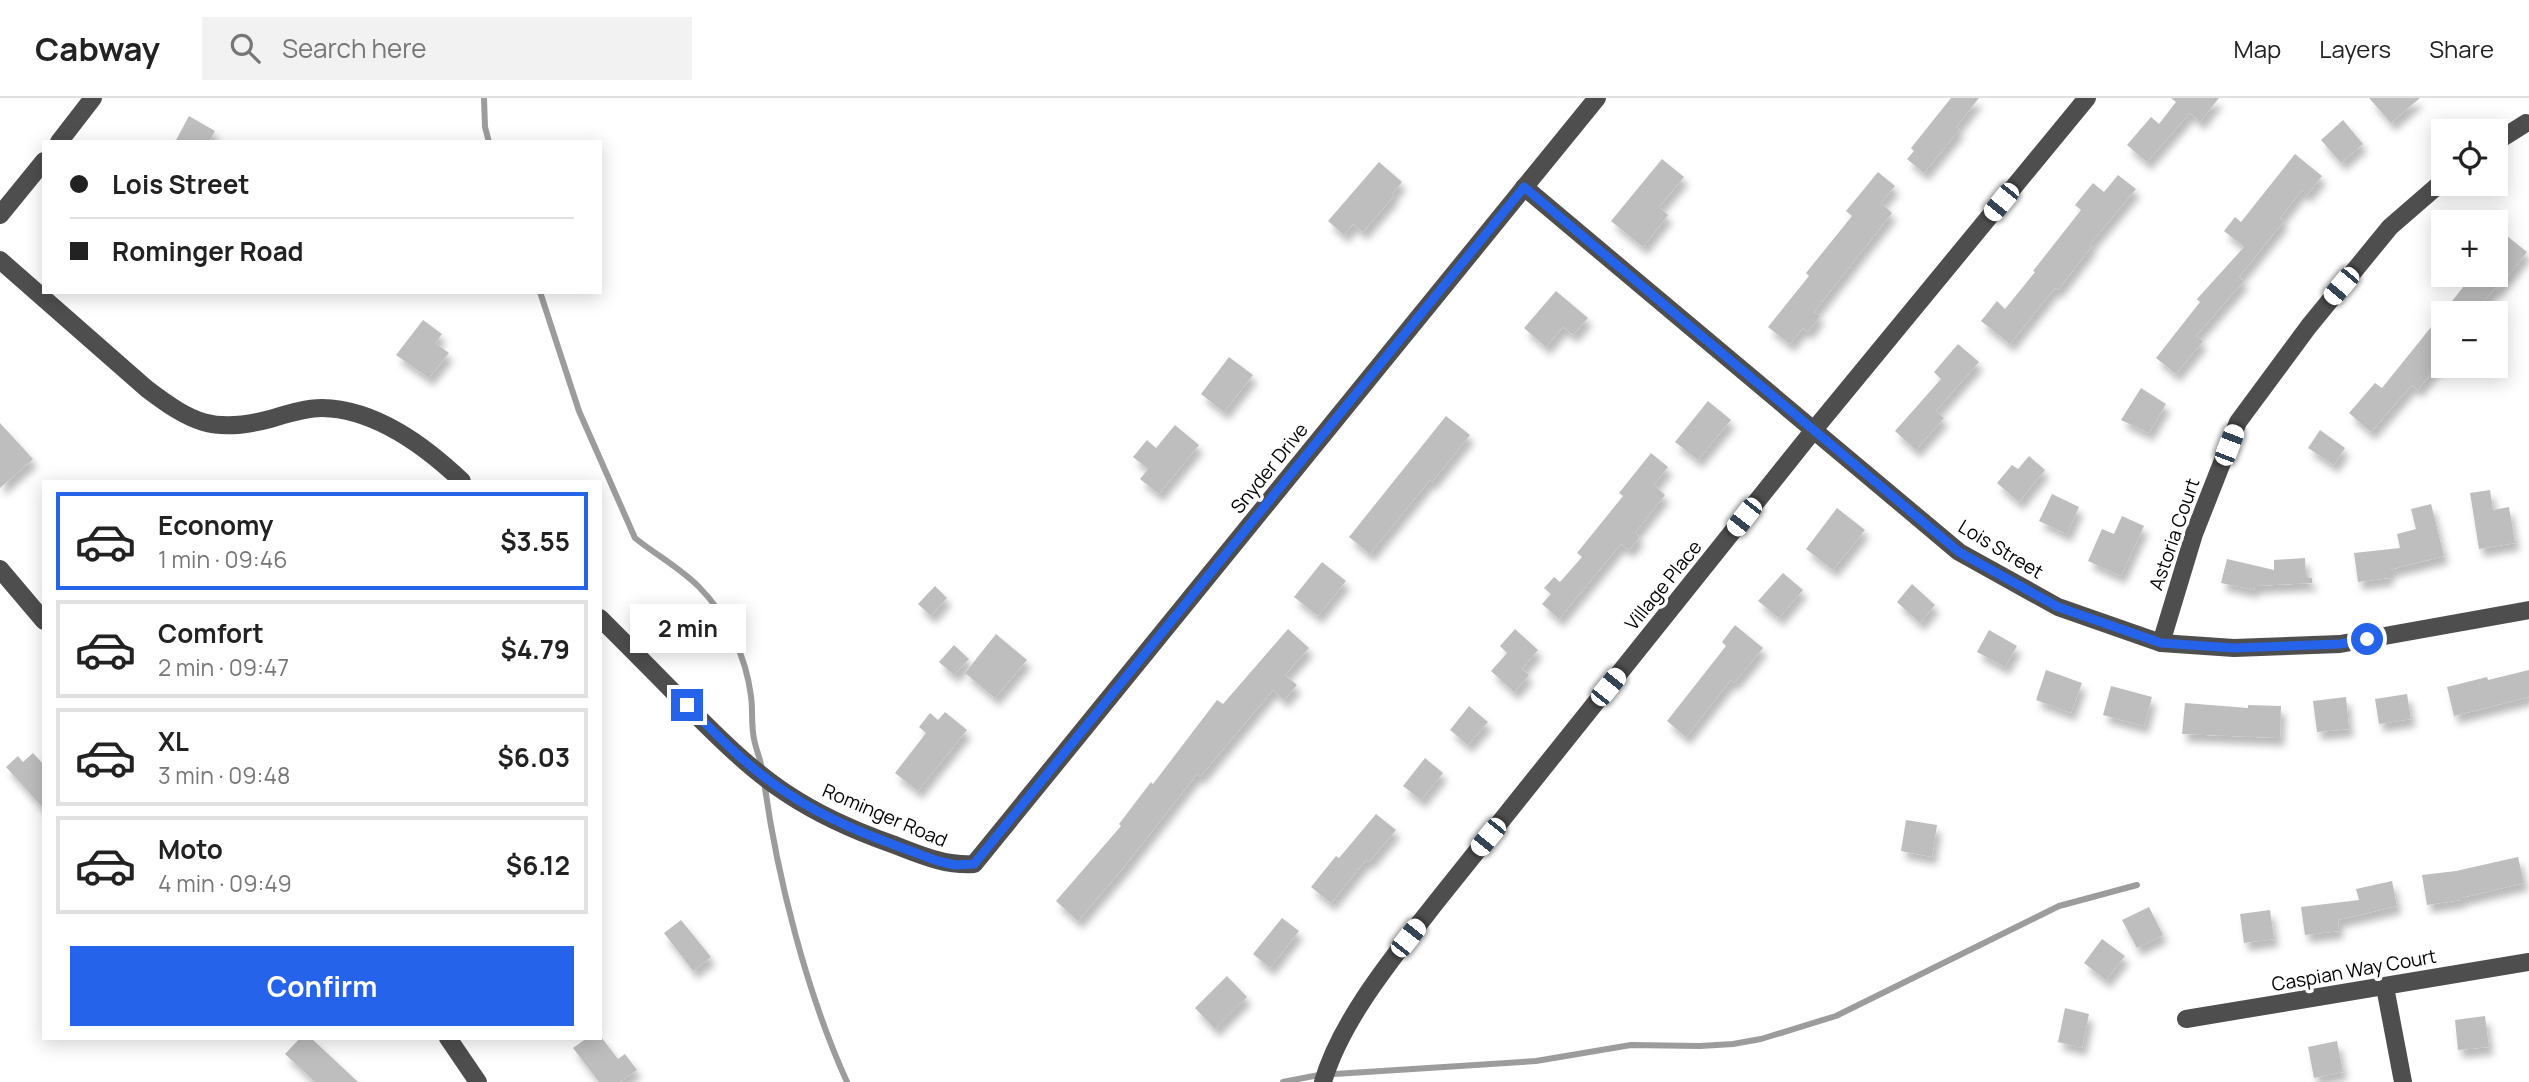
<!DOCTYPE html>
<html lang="en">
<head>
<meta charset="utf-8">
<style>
  body { margin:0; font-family:Manrope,sans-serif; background:#f2f2f2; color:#222; height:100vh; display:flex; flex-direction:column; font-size:26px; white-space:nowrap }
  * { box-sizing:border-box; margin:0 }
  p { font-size:23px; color:#767676 }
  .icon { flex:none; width:38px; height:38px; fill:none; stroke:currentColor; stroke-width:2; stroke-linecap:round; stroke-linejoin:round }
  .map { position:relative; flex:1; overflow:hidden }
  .drawer { position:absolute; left:42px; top:382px; width:560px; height:560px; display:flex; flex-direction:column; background:#fff; border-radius:0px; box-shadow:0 4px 18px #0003 }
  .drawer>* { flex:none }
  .guide { position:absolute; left:42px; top:42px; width:560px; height:154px; border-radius:0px; box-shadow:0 4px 18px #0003; display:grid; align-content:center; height:154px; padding:0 28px; background:#fff }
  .fabs { position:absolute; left:2431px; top:21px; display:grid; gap:14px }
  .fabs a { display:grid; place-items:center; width:77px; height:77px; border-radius:0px; background:#fff; box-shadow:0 4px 18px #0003; font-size:35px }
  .end { position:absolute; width:32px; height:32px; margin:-16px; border:9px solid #2563eb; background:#fff; box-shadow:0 0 0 4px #fff }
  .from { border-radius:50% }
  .bubble { position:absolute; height:49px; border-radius:0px; background:#fff; box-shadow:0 4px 18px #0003; font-size:23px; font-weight:700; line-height:49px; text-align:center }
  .car { position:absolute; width:21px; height:42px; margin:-21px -10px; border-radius:9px; box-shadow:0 0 5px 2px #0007; background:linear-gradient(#fff 24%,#345 0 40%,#fff 0 76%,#345 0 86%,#fff 0) }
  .guide b { display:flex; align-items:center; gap:24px; height:66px; font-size:26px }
  .guide b+b { border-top:2px solid #e0e0e0 }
  .guide i { width:18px; height:18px; background:#222 }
  ul { padding:12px 0 0; list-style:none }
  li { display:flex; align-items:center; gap:21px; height:98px; margin:0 14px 10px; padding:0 14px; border:4px solid #e0e0e0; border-radius:0px }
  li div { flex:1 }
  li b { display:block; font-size:26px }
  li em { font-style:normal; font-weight:700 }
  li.current { border-color:#2563eb }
  li>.icon { width:63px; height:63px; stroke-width:1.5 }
  .primary-button { display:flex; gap:14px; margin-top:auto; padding:14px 28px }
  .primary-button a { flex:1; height:80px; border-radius:0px; background:#2563eb; color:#fff; font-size:28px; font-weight:700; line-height:80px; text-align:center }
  header { display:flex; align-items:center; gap:42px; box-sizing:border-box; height:98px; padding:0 35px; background:#fff; border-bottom:2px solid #e0e0e0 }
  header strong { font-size:33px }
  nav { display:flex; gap:38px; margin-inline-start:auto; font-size:24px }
  .search { width:490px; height:63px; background:#f2f2f2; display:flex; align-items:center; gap:18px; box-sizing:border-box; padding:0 24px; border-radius:0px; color:#767676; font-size:26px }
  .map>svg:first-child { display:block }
</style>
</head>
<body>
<header>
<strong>Cabway</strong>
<div class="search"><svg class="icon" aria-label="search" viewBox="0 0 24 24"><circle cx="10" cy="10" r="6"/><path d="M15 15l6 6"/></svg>Search here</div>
<nav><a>Map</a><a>Layers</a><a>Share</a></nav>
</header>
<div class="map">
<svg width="2529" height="984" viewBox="0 0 2529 984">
  <defs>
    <filter id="shadow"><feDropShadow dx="4.5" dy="8" stdDeviation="3.5" flood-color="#0004"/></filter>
  </defs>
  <rect width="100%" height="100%" fill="#fff"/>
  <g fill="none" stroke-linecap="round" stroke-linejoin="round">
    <g stroke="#9c9c9c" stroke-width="6">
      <path d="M484,0l1,29 4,15"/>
      <path d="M540,194l39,119 56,127c21,17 44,29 64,49 28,28 47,70 52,109 2,14 0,29 3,43 2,11 7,21 8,31"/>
      <path d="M764,683c13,96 43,213 83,301"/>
      <path d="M1283,984l36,-7 217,-14 95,-16 69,1 33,-2 28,-5 75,-23 223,-110 78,-21"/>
    </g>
  </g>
  <g fill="#bebebe" filter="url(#shadow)">
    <path d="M1951,0h28l-23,29 4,2 -36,44 -17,-14 7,-8 -3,-3z"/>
    <path d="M2171,0h48l-19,24 -10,-9 -43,49 -20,-17 24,-28 8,7 17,-22z"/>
    <path d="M2369,0h51l-29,25z"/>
    <path d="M189,18l26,15 -6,11h-34z"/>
    <path d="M2343,22l20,24 -22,19 -20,-23z"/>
    <path d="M2295,56l27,22 -15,19 -5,-5 -22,28 4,3 -45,56 5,4 -48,55 7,5 -27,33 -20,-16 44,-56 -3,-3 47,-52 -20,-16 11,-14 6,5z"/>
    <path d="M1662,61l22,18 -25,30 9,8 -25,32 -32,-26z"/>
    <path d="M1379,64l23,20 -10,12 2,2 -31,36 -10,-8 -9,11 -16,-14z"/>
    <path d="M1878,74l17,14 -14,17 11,10 -78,99 6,4 -12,16 -5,-4 -13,16 -22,-17 41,-51 -3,-3 46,-57 -6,-5z"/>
    <path d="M2118,77l18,14 -46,55 2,2 -34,44 -3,-2 -45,56 -29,-23 16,-20 8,8 30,-37 -2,-1 48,-61 -6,-5 18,-22 11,9z"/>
    <path d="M2507,138l20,16 -31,39v-4l-22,26h-31v45l-25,32 -6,-5 -41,47 -22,-19 26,-30 7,5 91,-113h23v-25z"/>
    <path d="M1556,193l32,27 -15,17 -10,-8 -17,20 -22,-19z"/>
    <path d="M423,222l19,14 -7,9 14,10 -20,25 -33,-23z"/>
    <path d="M1958,246l21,18 -43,49 8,7 -28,32 -21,-19 46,-52 -7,-7z"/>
    <path d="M1229,259l24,18 -29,37 -23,-18z"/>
    <path d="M2141,290l25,16 -17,29 -28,-13z"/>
    <path d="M1708,303l23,19 -33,40 -23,-18z"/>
    <path d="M1446,318l24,19 -38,47 -2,-2 -60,74 -21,-17z"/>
    <path d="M0,325l33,36 -33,29z"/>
    <path d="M1175,327l24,20 -40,49 -19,-15 8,-10 -15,-12 14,-17 9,8z"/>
    <path d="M2320,332l25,18 -11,17 -26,-17z"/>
    <path d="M1651,355l17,14 -14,18 11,10 -30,38 5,4 -11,13 -8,-6 -62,75 -17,-15 9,-10 -7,-6 10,-11 6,5 22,-25 -5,-4 46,-57 -4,-3z"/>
    <path d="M2029,358l16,14 -26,32 -22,-19 15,-18 6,4z"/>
    <path d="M2490,392l3,20 16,-3 6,36 -36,6 -9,-56z"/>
    <path d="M2052,396l27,13 -12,27 -28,-13z"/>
    <path d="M2431,406l13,52 -55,14v8l-31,4 -4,-29 46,-5 -3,-14 19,-5 -5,-20z"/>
    <path d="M1837,410l28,22 -32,40 -27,-21z"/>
    <path d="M2122,418l22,10 -23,50 -33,-15 14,-32 12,5z"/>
    <path d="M2305,460l1,19 6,1v5l-57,3 -1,4 -33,-7 6,-24 47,11v-10z"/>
    <path d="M1322,464l24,19 -28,35 -24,-19z"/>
    <path d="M1783,475l20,17 -24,28 -21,-17z"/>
    <path d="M1912,486l23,21 -15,18 -23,-21z"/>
    <path d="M935,488l12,12 -16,18 -13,-12z"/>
    <path d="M1735,527l28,23 -29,35 -3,-3 -45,57 -19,-16 59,-75 -4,-4z"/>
    <path d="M1288,531l21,19 -24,27 12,10 -13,15 -11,-10 -73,87 -3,-3 -72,92 -47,55 -22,-20 65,-75 -2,-2 32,-42 2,2 64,-84 6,4z"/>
    <path d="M1515,531l23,21 -16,19 7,6 -15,17 -23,-21 16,-18 -7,-7z"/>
    <path d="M1989,532l28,16 -12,21 -28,-15z"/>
    <path d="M996,536l31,26 -32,38 -30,-25z"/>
    <path d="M954,547l15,14 -15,16 -15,-13z"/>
    <path d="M2046,572l36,13 -11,30 -35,-13z"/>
    <path d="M2529,572v27l-75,19 -7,-29 40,-10 1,3z"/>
    <path d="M2111,588l41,11 -8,29 -41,-11z"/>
    <path d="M2407,596l4,25 -32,5 -4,-25z"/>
    <path d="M2346,599l3,32 -32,3 -4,-31z"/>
    <path d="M2185,605l63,5v-3l33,1 -1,32 -98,-4z"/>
    <path d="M1469,608l19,16 -20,23 -18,-15z"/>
    <path d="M945,614l22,18 -49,61 -23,-18 31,-40 -7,-6 11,-14 8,7z"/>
    <path d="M33,655l11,12v44l-38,-42 12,-11 5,6z"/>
    <path d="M1425,660l18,15 -22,27 -18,-14z"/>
    <path d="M1376,716l20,16 -27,32 -3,-2 -35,43 -20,-16 25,-31 3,2z"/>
    <path d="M1906,722l31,5 -5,32 -31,-6z"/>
    <path d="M2518,759l6,26 -63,15v2l-34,5 -5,-30 34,-4z"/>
    <path d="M2392,783l5,25 -59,14 1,11 -34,4 -4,-28 58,-7 -3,-11z"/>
    <path d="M2149,809l14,28 -26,13 -15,-28z"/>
    <path d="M2270,812l4,29 -30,4 -4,-29z"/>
    <path d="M1282,820l17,13 -29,37 -17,-14z"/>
    <path d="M681,822l30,37 -18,14 -29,-38z"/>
    <path d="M2102,841l23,17 -19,24 -22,-17z"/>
    <path d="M1227,878l20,21 -32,32 -20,-21z"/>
    <path d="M2065,910l24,6 -7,34 -24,-6z"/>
    <path d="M2485,918l4,31 -31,3 -3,-30z"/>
    <path d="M300,940h11l47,44h-43l-30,-28z"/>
    <path d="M587,940h15l16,21 7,-5 12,16 -17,12h-21l-26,-34z"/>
    <path d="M2337,943l6,31 -29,6 -6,-31z"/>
  </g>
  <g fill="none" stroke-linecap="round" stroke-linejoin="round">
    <g stroke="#4e4e4e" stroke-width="18">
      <path d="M59,44l34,-44"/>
      <path d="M2496,44l30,-19"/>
      <path d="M1524,89l435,365 99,55 103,36 73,5 106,-4 189,-34"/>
      <path d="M0,117l44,-54"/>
      <path d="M0,162l147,129c45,34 67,45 123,30 17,-5 35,-11 52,-11 54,1 103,38 140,73"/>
      <path d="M0,471l44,52"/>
      <path d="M600,520c30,30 60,60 90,91 30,30 61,61 96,84 33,22 69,38 106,51 27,10 52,22 82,20l623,-766"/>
      <path d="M2161,545l33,-109 44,-112 71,-96 81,-99 53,-46"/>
      <path d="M2385,889l18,95"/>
      <path d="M2186,921l343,-57"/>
      <path d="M448,940l30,44"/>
      <path d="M1323,984c18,-63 74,-130 114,-181l376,-470 274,-333"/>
    </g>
  </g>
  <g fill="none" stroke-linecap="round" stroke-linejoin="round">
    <path stroke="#2563eb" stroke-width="9" d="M687,607c31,31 62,64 100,88 46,31 99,49 151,68l17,4 19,-1 550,-677 435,365 99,55 103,36 73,5 106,-4 27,-5"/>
  </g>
  <g text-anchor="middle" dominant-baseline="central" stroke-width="7" stroke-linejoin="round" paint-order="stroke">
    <g font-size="19" fill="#000" stroke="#fff">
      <text transform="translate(1269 370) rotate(-51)">Snyder Drive</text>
      <text transform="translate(2174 436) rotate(-71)">Astoria Court</text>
      <text transform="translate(2001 451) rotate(31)">Lois Street</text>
      <text transform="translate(1663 487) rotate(-51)">Village Place</text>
      <text transform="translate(885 717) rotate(23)">Rominger Road</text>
      <text transform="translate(2354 872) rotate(-10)">Caspian Way Court</text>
    </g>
  </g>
</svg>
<div class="fabs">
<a><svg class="icon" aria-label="locate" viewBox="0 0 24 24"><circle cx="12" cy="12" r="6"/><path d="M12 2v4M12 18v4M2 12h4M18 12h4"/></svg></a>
<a>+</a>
<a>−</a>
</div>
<i class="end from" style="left:2367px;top:541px"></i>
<i class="end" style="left:687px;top:607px"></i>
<div class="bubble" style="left:630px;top:506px;width:116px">2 min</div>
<i class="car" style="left:2001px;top:104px;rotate:219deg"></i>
<i class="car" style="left:2341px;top:188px;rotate:220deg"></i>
<i class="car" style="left:2229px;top:347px;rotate:21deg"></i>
<i class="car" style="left:1744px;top:419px;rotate:218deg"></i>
<i class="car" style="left:1608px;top:589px;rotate:39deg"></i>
<i class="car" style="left:1488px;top:739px;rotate:219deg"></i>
<i class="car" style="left:1408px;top:840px;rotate:38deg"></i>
<div class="guide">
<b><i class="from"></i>Lois Street</b>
<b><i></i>Rominger Road</b>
</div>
<section class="drawer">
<ul>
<li class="current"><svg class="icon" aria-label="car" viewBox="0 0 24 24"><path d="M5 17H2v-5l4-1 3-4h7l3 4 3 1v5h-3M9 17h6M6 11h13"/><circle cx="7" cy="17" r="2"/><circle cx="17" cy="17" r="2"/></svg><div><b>Economy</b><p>1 min · 09:46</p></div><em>$3.55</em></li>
<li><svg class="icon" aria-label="car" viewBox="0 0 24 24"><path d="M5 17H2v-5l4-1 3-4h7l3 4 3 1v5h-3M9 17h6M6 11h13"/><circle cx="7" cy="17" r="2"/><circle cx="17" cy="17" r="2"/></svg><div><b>Comfort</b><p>2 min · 09:47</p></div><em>$4.79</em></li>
<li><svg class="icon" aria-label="car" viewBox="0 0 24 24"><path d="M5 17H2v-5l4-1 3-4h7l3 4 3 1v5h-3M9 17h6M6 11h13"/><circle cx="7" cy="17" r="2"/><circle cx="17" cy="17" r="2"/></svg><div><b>XL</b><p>3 min · 09:48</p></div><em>$6.03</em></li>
<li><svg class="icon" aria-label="car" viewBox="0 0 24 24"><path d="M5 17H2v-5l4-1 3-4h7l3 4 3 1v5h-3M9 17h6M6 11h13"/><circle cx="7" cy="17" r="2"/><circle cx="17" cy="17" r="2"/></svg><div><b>Moto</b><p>4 min · 09:49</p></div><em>$6.12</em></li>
</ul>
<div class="primary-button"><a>Confirm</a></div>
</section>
</div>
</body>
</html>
